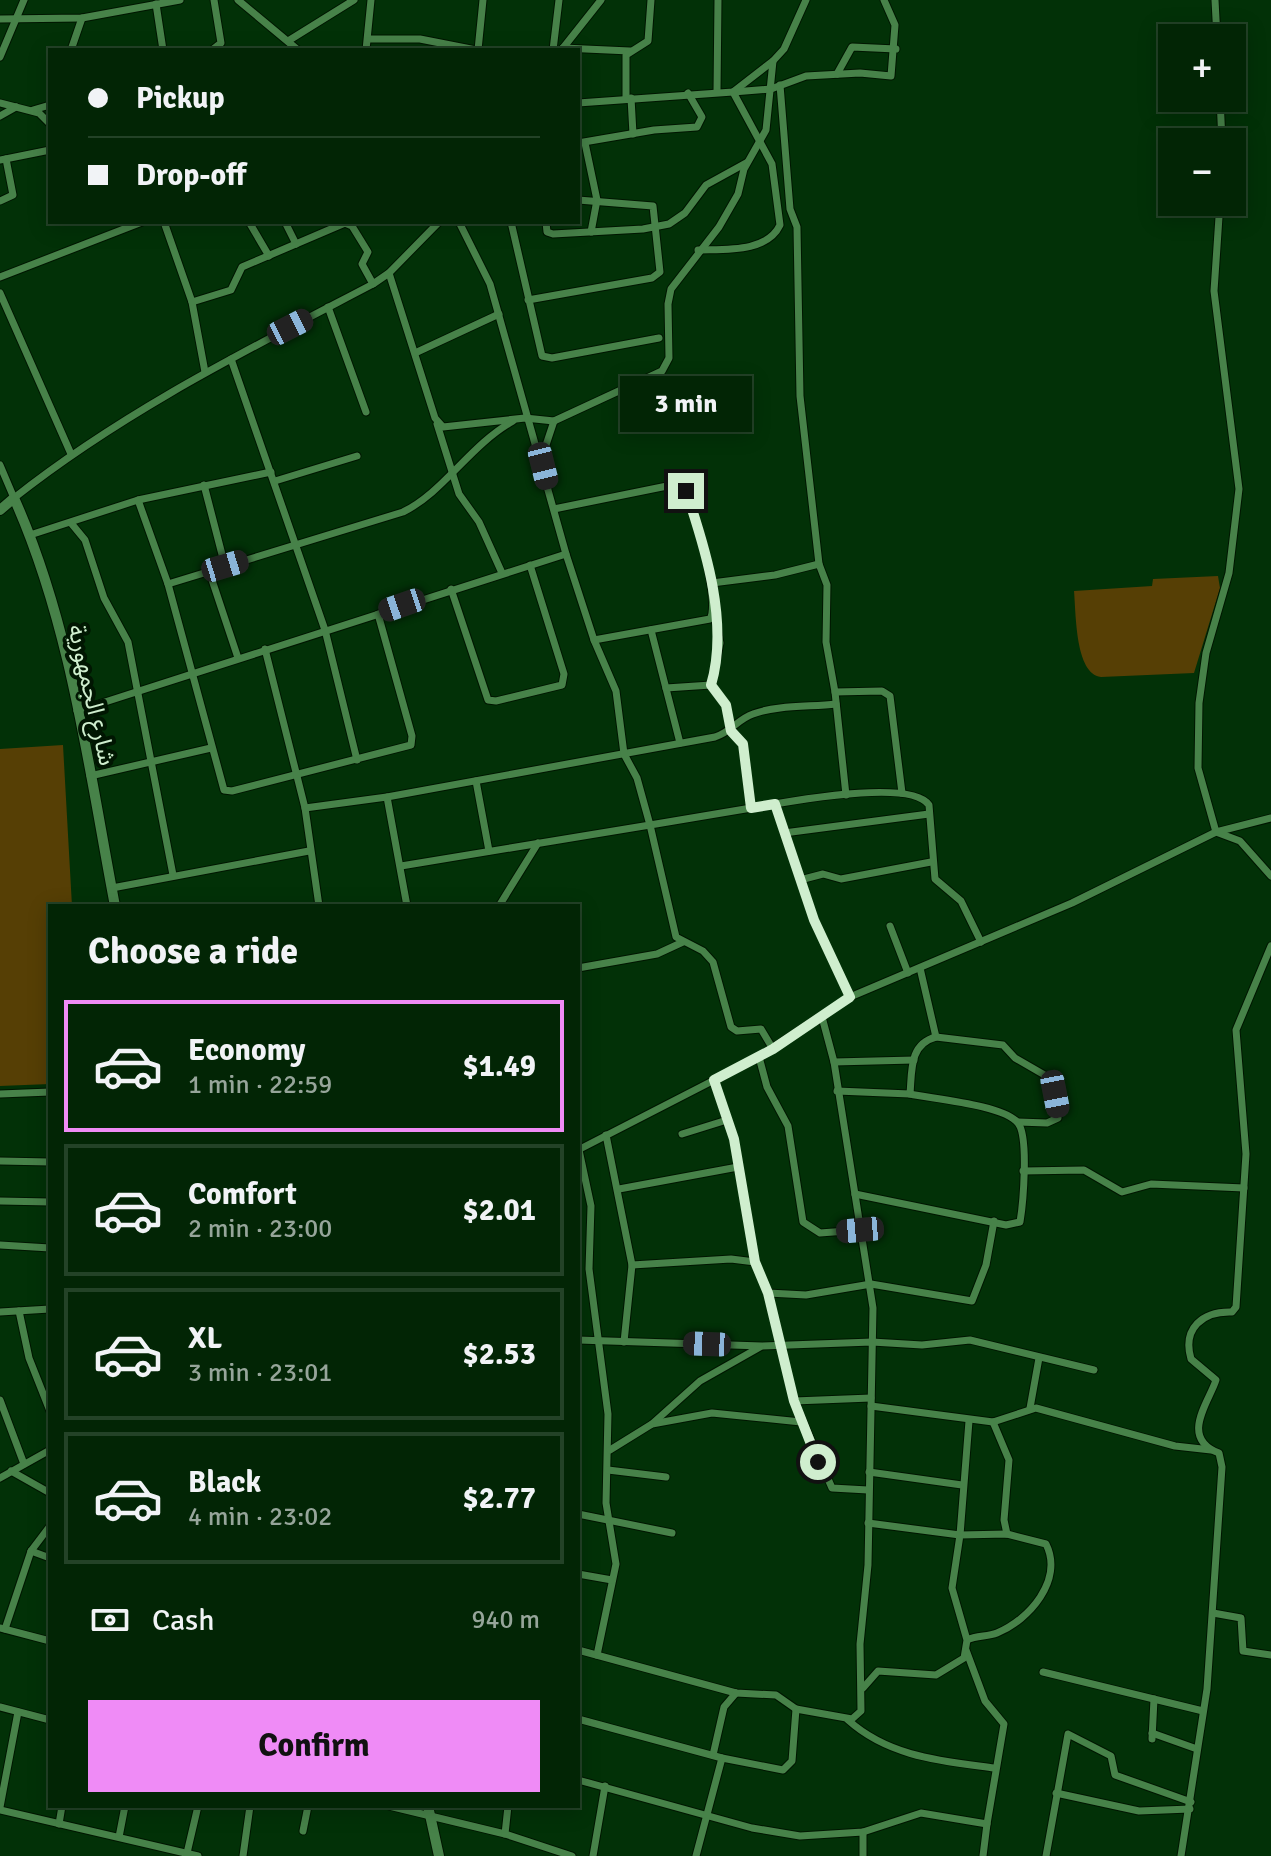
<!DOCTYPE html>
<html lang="en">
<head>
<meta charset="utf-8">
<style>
  body { margin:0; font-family:Signika,"Noto Sans Arabic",sans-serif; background:#103113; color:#f1f3f6; height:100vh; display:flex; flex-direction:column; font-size:30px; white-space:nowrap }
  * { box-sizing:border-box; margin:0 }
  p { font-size:26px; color:#96a59a }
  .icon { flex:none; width:44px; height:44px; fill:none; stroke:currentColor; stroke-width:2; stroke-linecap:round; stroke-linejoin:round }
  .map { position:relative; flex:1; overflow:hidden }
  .side { position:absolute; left:48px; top:904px; width:532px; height:904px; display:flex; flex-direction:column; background:#022505; border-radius:0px; box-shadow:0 4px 20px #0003,0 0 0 2px #234227 }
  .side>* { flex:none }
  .guide { position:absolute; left:48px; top:48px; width:532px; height:176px; border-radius:0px; box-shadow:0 4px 20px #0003,0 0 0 2px #234227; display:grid; align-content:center; height:176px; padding:0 40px; background:#022505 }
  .fabs { position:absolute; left:1158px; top:24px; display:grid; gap:16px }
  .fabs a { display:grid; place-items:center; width:88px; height:88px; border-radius:0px; background:#022505; box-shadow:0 4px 20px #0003,0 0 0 2px #234227; font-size:40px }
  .end { position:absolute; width:36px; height:36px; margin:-18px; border:10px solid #cfeece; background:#111; box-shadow:0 0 0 4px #111 }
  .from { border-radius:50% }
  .bubble { position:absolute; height:56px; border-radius:0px; background:#022505; box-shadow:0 4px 20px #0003,0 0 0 2px #234227; font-size:26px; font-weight:700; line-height:56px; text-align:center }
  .car { position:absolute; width:24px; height:48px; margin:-24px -12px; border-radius:10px; box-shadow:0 0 6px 2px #0007; background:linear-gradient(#222 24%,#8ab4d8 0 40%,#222 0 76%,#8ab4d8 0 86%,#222 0) }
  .guide b { display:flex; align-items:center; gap:28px; height:76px; font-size:30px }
  .guide b+b { border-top:2px solid #234227 }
  .guide i { width:20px; height:20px; background:#f1f3f6 }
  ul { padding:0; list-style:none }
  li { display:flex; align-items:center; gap:24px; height:132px; margin:0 16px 12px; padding:0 24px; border:4px solid #234227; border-radius:0px }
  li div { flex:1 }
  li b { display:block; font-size:30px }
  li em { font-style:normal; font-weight:700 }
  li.current { border-color:#ef8bf6 }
  li>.icon { width:72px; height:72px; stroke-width:1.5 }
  h2 { padding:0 40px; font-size:36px; line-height:96px }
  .pay { display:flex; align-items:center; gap:20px; height:88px; padding:0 40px; font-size:30px }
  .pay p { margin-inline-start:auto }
  .primary-button { display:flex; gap:16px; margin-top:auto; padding:16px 40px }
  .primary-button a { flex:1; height:92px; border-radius:0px; background:#ef8bf6; color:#111; font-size:32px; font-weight:700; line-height:92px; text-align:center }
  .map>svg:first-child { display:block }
</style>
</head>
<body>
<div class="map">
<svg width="1271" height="1856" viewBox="0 0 1271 1856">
  <rect width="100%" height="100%" fill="#023107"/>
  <g fill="#563f05">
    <path d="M1218,576l2,12 -26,85 -93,4c-26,-3 -25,-64 -27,-86l78,-5 1,-7z"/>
    <path d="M63,745l9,161h-22v178l-50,2v-337z"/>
  </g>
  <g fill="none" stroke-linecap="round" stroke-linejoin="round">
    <defs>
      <g id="street">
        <path d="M238,0l60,50"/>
        <path d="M1215,0l2,38"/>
        <path d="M156,4l7,46"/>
        <path d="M0,19l82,-1 98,-18"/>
        <path d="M368,39h52l56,11"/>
        <path d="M288,41l66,-41"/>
        <path d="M563,48l67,3"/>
        <path d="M563,48l38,-48"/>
        <path d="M71,50l11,-32"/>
        <path d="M212,50l9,-7 -7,-43"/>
        <path d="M366,50l5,-50"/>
        <path d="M478,50l5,-50"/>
        <path d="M553,50l6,-50"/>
        <path d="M0,57l24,-57"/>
        <path d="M837,74l15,-27 44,2"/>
        <path d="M780,85l10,124 7,18 3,169 19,168"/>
        <path d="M717,92l1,-92"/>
        <path d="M733,92l38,-3 35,-13 54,-3 31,3 4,-51 -11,-25"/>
        <path d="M626,98v-43l22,-14 3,-41"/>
        <path d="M631,98l2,36"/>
        <path d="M1220,98l2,44"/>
        <path d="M0,103l39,10 11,11"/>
        <path d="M578,103l155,-11 40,-31"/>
        <path d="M33,110l17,-5"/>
        <path d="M0,116l16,-9"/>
        <path d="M578,143l76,-13 43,-3 5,-10 -14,-24"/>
        <path d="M585,143l12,57 -6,32"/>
        <path d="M0,160l50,-10"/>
        <path d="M0,201l13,-6 -7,-36"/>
        <path d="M1220,202l-6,89 25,198 -10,84 -23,80 -7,50 -1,65 18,64 24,9 31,35"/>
        <path d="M164,222l28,80 13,70"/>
        <path d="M249,222l20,34"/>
        <path d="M285,222l11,22"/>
        <path d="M511,222l31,134 10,2 107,-20"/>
        <path d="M546,222l1,10 6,2 90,-5 26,-5 16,-11 21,-28 40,-22"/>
        <path d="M698,250c26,-1 69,3 82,-25l-8,-61 -39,-72"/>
        <path d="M389,273l46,145 8,9 82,-9 29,3 108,-50 7,-13 -1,-54 3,-15 48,-62 19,-33 6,-25 22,-39 7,-69 11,-12 22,-49"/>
        <path d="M0,277l142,-55"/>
        <path d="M0,293l71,161"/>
        <path d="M528,300l124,-22 8,-6 -7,-66 -75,-6"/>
        <path d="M192,302l39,-12 11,-23 103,-44 7,3 16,26 -6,12 11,20"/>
        <path d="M328,307l38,105"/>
        <path d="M415,353l84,-39"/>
        <path d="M231,359l94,271 32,130"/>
        <path d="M437,424l22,70 20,28 23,51"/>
        <path d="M542,457l12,-36"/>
        <path d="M0,465l14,33c110,-87 235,-149 359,-214l16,-11 50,-51"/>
        <path d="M275,481l82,-25"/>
        <path d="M204,485l21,81"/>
        <path d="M138,500l30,84 56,206 8,1 179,-46 1,-9 -34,-122"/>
        <path d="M554,509l123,-25c16,7 44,117 33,135l-116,21"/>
        <path d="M71,523l14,17 19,58 24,44 45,233"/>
        <path d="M30,535l108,-35 133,-28"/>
        <path d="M209,571l29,87"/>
        <path d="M712,583l63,-8 44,-11 8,21 -1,57 9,50 11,103"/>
        <path d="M168,584l235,-72c41,-20 66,-66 110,-91"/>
        <path d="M451,589l37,111 8,1 66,-16 2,-11 -34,-109"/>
        <path d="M714,614l6,29 -9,42 15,20 5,26 12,13 8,64"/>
        <path d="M651,630l29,113"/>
        <path d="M265,649l40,159 14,98"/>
        <path d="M666,688l45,-3"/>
        <path d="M835,692l47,-1 8,5 12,97"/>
        <path d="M77,711l489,-157"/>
        <path d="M90,776l121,-28"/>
        <path d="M476,781l13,70"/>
        <path d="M387,797l20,109"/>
        <path d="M775,804c29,-5 137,-24 154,1l6,74 26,22 20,41"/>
        <path d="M305,808l82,-11 328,-60c16,-5 23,-18 38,-23 24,-9 57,-7 83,-10"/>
        <path d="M784,833l145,-19"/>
        <path d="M401,866l249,-41 -13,-47 -13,-24 -8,-63 -22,-51 -28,-86 -76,-270 -31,-62"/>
        <path d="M800,880l23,-6 18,5 90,-17"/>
        <path d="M112,888l197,-37"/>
        <path d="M499,906l39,-63"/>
        <path d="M890,926l18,47"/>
        <path d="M578,968l79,-14 26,-12"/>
        <path d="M936,1037l67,8 12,13 33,19 7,17 3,24 -11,5 -29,-1"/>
        <path d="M773,1049l-12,-20 -24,2 -6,-4 -18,-65 -10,-11 -27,-14 -26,-112 125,-21 39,116 36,77"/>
        <path d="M759,1057l8,30 21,39 15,96 17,11 40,-3"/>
        <path d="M834,1062l80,-2"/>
        <path d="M714,1080l20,59 21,123 13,31 26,108 38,87 36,2"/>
        <path d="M837,1091l73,3c2,-23 -1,-50 26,-57l-16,-69"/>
        <path d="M0,1094l50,-2"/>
        <path d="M682,1134l45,-14"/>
        <path d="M606,1135l26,130 -8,77"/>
        <path d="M578,1150l181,-93 91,-60 222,-94 144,-71 55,-14"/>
        <path d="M579,1150l12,56 -2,63 19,145 -2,89 10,61 -19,91"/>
        <path d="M0,1161l50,1"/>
        <path d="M1023,1171l61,-1 38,22 29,-8 93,4"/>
        <path d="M619,1189l119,-22"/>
        <path d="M855,1194l151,31 14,-3c3,-18 9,-85 -2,-99 -14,-18 -84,-24 -108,-29"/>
        <path d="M0,1201l50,1"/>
        <path d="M0,1245l50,3"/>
        <path d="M632,1265l99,-6 24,3"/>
        <path d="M768,1293l38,2 65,-11 101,17 14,-36 8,-44"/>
        <path d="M19,1311l10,47 21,53"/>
        <path d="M0,1312l50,-3"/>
        <path d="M578,1340l184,6 110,-4 50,3 48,-5 124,30"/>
        <path d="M0,1400l24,64"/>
        <path d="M794,1401l77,-3"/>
        <path d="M871,1406l122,16 43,-14 139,38 36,4"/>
        <path d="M1030,1408l9,-50"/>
        <path d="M993,1422l16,38 -5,60 3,14"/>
        <path d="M652,1424l48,-43 60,-34"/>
        <path d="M610,1450l42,-26 60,-11 89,9"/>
        <path d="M608,1470l58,7"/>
        <path d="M11,1471l39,22"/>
        <path d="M869,1472l93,13"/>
        <path d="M0,1478l50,-28"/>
        <path d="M578,1514l94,19"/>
        <path d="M868,1523l92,12 9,-114"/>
        <path d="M31,1551l19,-25"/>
        <path d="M578,1574l34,6"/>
        <path d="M1213,1613l28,5 2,33 28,4"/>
        <path d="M0,1628l50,13"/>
        <path d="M5,1629l26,-78 19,7"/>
        <path d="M578,1650l158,43 40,2 20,14 56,10 9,-8 -1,-67 8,-79 5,-257 -39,-246 -12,-45"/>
        <path d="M1043,1672l160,39"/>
        <path d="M863,1688l15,-17 58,4 28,-17 3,-18 -15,-52 8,-53 47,-1 39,10c18,36 -17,76 -49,89 -10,4 -20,2 -30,7"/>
        <path d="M0,1707l50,13"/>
        <path d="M578,1719l144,39 61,12 9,-9 4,-52"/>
        <path d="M848,1720c41,37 94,41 146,48"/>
        <path d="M1152,1733l45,16"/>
        <path d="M1152,1739l2,-40"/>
        <path d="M713,1755l11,-48 12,-14"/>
        <path d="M578,1780l174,48 48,8 63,-4 58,-19 66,11 17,-100 -19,-23 -19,-51"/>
        <path d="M1056,1793l83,18 51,-2"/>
        <path d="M389,1806l116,28 67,22"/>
        <path d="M0,1807l18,-95"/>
        <path d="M0,1810l198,46"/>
        <path d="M59,1824l3,-18"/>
        <path d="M303,1831l5,-25"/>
        <path d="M863,1832v24"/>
        <path d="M505,1834l3,-28"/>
        <path d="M119,1837l6,-31"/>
        <path d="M187,1853l11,-47"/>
        <path d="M243,1856l7,-50"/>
        <path d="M593,1856l12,-70"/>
        <path d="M696,1856l26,-98"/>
        <path d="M983,1856l4,-32"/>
        <path d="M1046,1856l22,-122 43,22 4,19 76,27"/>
        <path d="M1181,1856l26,-167 15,-222 -3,-14c-40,-15 -10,-51 -3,-73l-25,-21c-9,-31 12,-48 41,-47l4,-5 10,-153 -10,-124 35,-84"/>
      </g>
      <g id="secondary">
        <path d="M0,510l14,-12c57,127 75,272 101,408"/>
        <path d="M428,1806l11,50"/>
      </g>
    </defs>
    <use href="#street" stroke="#001600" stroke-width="9"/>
    <use href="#secondary" stroke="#001600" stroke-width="12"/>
    <use href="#street" stroke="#478249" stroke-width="7"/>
    <use href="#secondary" stroke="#478249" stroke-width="10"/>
  </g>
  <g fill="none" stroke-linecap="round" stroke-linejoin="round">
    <path stroke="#cfeece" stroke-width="10" d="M686,491c20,59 43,133 25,194l15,20 5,26 12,13 8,64 24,-4 39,116 36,77 -77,52 -59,31 20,59 21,123 13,31 26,108 24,61"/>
  </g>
  <g text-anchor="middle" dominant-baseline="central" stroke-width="8" stroke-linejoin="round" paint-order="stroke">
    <g font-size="24" fill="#cfeece" stroke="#011602">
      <text transform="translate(92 695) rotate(77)">شارع الجمهورية</text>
    </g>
  </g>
</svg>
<div class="fabs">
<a>+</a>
<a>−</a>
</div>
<i class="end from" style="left:818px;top:1462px"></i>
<i class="end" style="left:686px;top:491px"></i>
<div class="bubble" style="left:620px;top:376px;width:132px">3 min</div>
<i class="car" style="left:290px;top:327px;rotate:63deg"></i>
<i class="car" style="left:543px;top:466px;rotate:166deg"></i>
<i class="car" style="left:225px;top:566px;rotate:73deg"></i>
<i class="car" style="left:402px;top:605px;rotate:251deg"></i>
<i class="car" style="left:1055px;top:1094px;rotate:169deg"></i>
<i class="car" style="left:860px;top:1230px;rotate:265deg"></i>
<i class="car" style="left:707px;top:1344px;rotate:272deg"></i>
<div class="guide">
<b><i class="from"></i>Pickup</b>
<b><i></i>Drop-off</b>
</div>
<section class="side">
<h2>Choose a ride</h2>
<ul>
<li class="current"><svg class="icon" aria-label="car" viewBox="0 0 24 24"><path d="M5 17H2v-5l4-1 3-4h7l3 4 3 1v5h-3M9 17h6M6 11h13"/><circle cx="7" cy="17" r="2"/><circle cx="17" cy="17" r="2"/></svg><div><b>Economy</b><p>1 min · 22:59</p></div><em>$1.49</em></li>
<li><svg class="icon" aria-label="car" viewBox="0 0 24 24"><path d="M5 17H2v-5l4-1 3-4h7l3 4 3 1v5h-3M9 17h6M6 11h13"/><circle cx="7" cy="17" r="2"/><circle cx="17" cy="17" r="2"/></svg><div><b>Comfort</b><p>2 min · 23:00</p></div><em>$2.01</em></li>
<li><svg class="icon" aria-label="car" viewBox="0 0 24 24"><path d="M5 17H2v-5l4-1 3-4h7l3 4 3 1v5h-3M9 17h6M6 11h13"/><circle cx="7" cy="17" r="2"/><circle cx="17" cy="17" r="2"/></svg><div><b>XL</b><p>3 min · 23:01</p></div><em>$2.53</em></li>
<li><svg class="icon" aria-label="car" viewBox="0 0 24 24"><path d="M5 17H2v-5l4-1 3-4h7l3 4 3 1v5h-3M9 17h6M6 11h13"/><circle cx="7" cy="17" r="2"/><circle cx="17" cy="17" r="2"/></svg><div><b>Black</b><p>4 min · 23:02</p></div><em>$2.77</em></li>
</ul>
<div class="pay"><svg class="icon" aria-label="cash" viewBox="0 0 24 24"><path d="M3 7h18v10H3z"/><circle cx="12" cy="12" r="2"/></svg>Cash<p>940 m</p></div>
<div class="primary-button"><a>Confirm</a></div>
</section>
</div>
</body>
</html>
